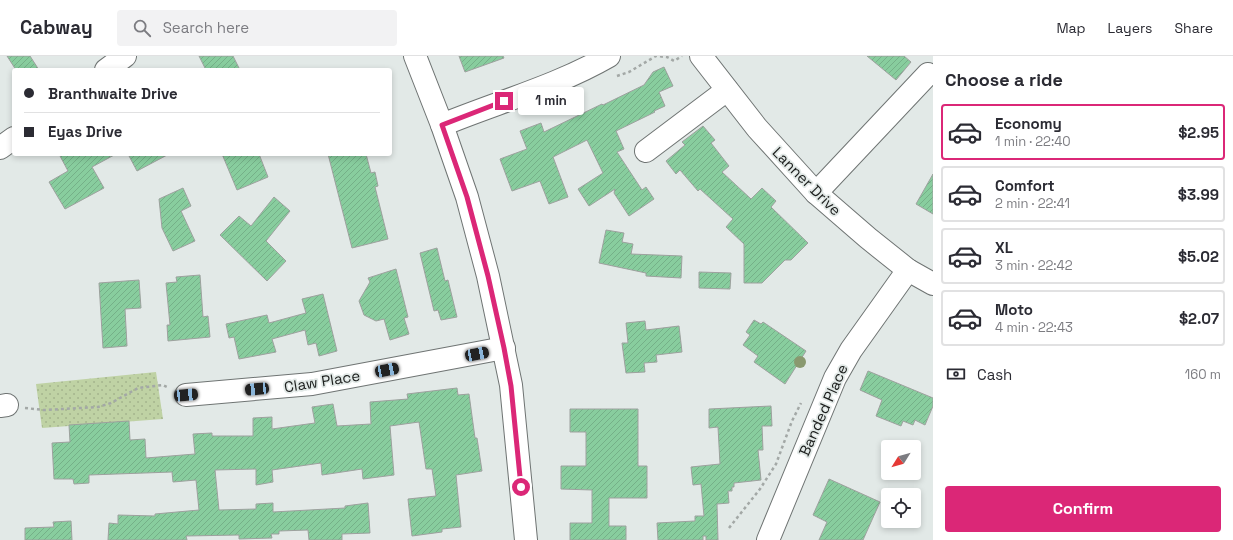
<!DOCTYPE html>
<html lang="en">
<head>
<meta charset="utf-8">
<style>
  body { margin:0; font-family:"Space Grotesk",sans-serif; background:#f2f2f3; color:#2b2b33; height:100vh; display:flex; flex-direction:column; font-size:15px; white-space:nowrap }
  * { box-sizing:border-box; margin:0 }
  p { font-size:13px; color:#7c7c81 }
  .icon { flex:none; width:22px; height:22px; fill:none; stroke:currentColor; stroke-width:2; stroke-linecap:round; stroke-linejoin:round }
  .map { position:relative; flex:1; overflow:hidden }
  .panel { display:flex; flex-direction:column; background:#fff; width:300px }
  .panel>* { flex:none }
  .top-card { position:absolute; left:12px; top:12px; width:380px; height:88px; border-radius:4px; box-shadow:0 2px 6px #0003; display:grid; align-content:center; height:88px; padding:0 12px; background:#fff }
  .needle { width:26px; rotate:233deg }
  .fabs { position:absolute; left:881px; top:384px; display:grid; gap:8px }
  .fabs a { display:grid; place-items:center; width:40px; height:40px; border-radius:4px; background:#fff; box-shadow:0 2px 6px #0003; font-size:20px }
  .end { position:absolute; width:18px; height:18px; margin:-9px; border:5px solid #db2777; background:#fff; box-shadow:0 0 0 2px #fff }
  .from { border-radius:50% }
  .bubble { position:absolute; height:28px; border-radius:4px; background:#fff; box-shadow:0 2px 6px #0003; font-size:13px; font-weight:700; line-height:28px; text-align:center }
  .car { position:absolute; width:12px; height:24px; margin:-12px -6px; border-radius:5px; box-shadow:0 0 3px 1px #0007; background:linear-gradient(#222 24%,#8ab4d8 0 40%,#222 0 76%,#8ab4d8 0 86%,#222 0) }
  .top-card b { display:flex; align-items:center; gap:14px; height:38px; font-size:15px }
  .top-card b+b { border-top:1px solid #e1e1e2 }
  .top-card i { width:10px; height:10px; background:#2b2b33 }
  ul { padding:0; list-style:none }
  li { display:flex; align-items:center; gap:12px; height:56px; margin:0 8px 6px; padding:0 4px; border:2px solid #e1e1e2; border-radius:4px }
  li div { flex:1 }
  li b { display:block; font-size:15px }
  li em { font-style:normal; font-weight:700 }
  li.selected { border-color:#db2777 }
  li>.icon { width:36px; height:36px; stroke-width:1.5 }
  h2 { padding:0 12px; font-size:18px; line-height:48px }
  .pay { display:flex; align-items:center; gap:10px; height:44px; padding:0 12px; font-size:15px }
  .pay p { margin-inline-start:auto }
  .cta { display:flex; gap:8px; margin-top:auto; padding:8px 12px }
  .cta a { flex:1; height:46px; border-radius:4px; background:#db2777; color:#fff; font-size:16px; font-weight:700; line-height:46px; text-align:center }
  header { display:flex; align-items:center; gap:24px; box-sizing:border-box; height:56px; padding:0 20px; background:#fff; border-bottom:1px solid #e1e1e2 }
  header strong { font-size:19px }
  nav { display:flex; gap:22px; margin-inline-start:auto; font-size:14px }
  .search { width:280px; height:36px; background:#f2f2f3; display:flex; align-items:center; gap:10px; box-sizing:border-box; padding:0 14px; border-radius:4px; color:#7c7c81; font-size:15px }
  main { display:flex; flex:1; min-height:0 }
  .map>svg:first-child { display:block }
</style>
</head>
<body>
<header>
<strong>Cabway</strong>
<div class="search"><svg class="icon" aria-label="search" viewBox="0 0 24 24"><circle cx="10" cy="10" r="6"/><path d="M15 15l6 6"/></svg>Search here</div>
<nav><a>Map</a><a>Layers</a><a>Share</a></nav>
</header>
<main>
<div class="map">
<svg width="933" height="484" viewBox="0 0 933 484">
  <defs>
    <pattern id="grass-dots" width="8" height="8" patternUnits="userSpaceOnUse"><rect width="8" height="8" fill="#bfd2a4"/><path d="M2 2h.1M6 6h.1" fill="none" stroke="#a4b48d" stroke-width="1.8" stroke-linecap="round"/></pattern>
    <pattern id="building-hatch" width="6" height="6" patternUnits="userSpaceOnUse"><rect width="6" height="6" fill="#88cd9e"/><path d="M-1 1l2-2M0 6l6-6M5 7l2-2" fill="none" stroke="#75b088"/></pattern>
  </defs>
  <rect width="100%" height="100%" fill="#e2e9e7"/>
  <path fill="url(#grass-dots)" d="M156,316l7,47 -121,9 -6,-44z"/>
  <g fill="url(#building-hatch)" stroke="#9da19e">
    <path d="M7,0h23l9,14h-23z"/>
    <path d="M199,0h34l7,14h-34z"/>
    <path d="M459,0h44l1,2 -39,14z"/>
    <path d="M867,0h37l7,6 -15,18z"/>
    <path d="M664,11l9,19 -14,6 6,14 -11,5 1,1 -39,19 8,18 -7,3 25,38 4,-3 8,12 -25,17 -15,-23 1,-4 -26,17 -11,-17 25,-16 -16,-33 -34,17 15,40 -19,7 -9,-23 -28,10 -12,-32 27,-10 -7,-18 21,-8 3,9 58,-28 1,1 41,-20 9,-13z"/>
    <path d="M703,70l12,14 -4,3 18,23 -7,6 29,27 11,-11 14,13 -5,6 37,36 -17,17h-6l-23,23h-18v-39l-18,-17 7,-8 -33,-30 -2,2 -18,-21 -4,4 -10,-13 19,-16 -3,-3z"/>
    <path d="M59,98h57l-24,13 12,21 -39,21 -16,-27 19,-11z"/>
    <path d="M128,98h41l-32,17z"/>
    <path d="M222,98h37l9,23 -31,13z"/>
    <path d="M328,98h38l5,19 4,-1 3,14 -3,1 13,52 -36,9z"/>
    <path d="M933,118v40l-17,-10z"/>
    <path d="M183,132l8,18 -10,5 14,30 -22,10 -11,-23 -3,-29z"/>
    <path d="M274,141l16,14 -24,30 20,20 -19,20 -47,-46 19,-19 12,10z"/>
    <path d="M606,174l18,3 -2,9 11,2 -2,10 51,2 -1,22 -35,-2v-3l-47,-10z"/>
    <path d="M437,192l8,33 3,-1 9,37 -16,3 -3,-10 -4,1 -14,-58z"/>
    <path d="M396,213l12,48 -4,1 5,16 -19,6 -6,-21 -8,2 -12,-6 -5,-14 11,-19 -2,-4z"/>
    <path d="M699,216l32,1 -1,16 -31,-1z"/>
    <path d="M200,219l3,42 5,-1 2,21 -42,4 -1,-16h3l-4,-42 11,-1 -1,-5z"/>
    <path d="M139,224l2,28 -16,1 2,37 -24,2 -4,-65z"/>
    <path d="M323,238l14,57 -18,5 -3,-13 -8,2 -3,-15 -33,9 4,13 -37,7 -5,-22 -5,1 -3,-14 41,-9 2,8 37,-10 -4,-14z"/>
    <path d="M754,264l7,4 2,-2 43,29 -21,33 -31,-22 4,-6 -15,-11 7,-10 -4,-3z"/>
    <path d="M645,265l1,9 33,-4 3,26 -26,3 1,7 -13,1 1,9 -19,1 -4,-30h6l-2,-20z"/>
    <path d="M868,315l65,27v8l-8,19 -10,-5 -2,5 -10,-4 -2,5 -25,-10 6,-16 -22,-10z"/>
    <path d="M457,332l1,7 11,-1 6,44h2l5,33 -26,4 5,52 -19,2v3l-30,4 -4,-37 28,-3 -4,-27h-6l-7,-47 -29,4 4,49 -31,4 -1,-10 -40,6 -1,-12 -49,7 1,12 -17,3v-16l-41,1 4,40 37,-1v-5l17,-1v9l72,-4v-2l23,-3 2,30 -28,1v6h-33l-1,-10 -29,1v3h-8l1,4 -33,1v-4l-53,1 1,4h-79l1,-17 9,1v-9l37,1v-2l44,-4 -3,-30 -23,2 -1,-10 -83,3v8l-15,1 -1,-5h-19l-2,-36 18,-1 -1,-17 60,-4 1,19 15,-1 1,19 49,-4 -2,-20 19,-1v3h41v-18l19,-1v12l43,-6 -3,-16 21,-3 4,22 34,-2 -1,-22 38,-3 -1,-5z"/>
    <path d="M771,350l1,20h-10l1,24h-5l3,30 -27,3v4h-2v4h-4l1,12 -12,1 1,36h-12v-4h-3v4h-45l-1,-17 38,-2v-5h9l-3,-32 -8,1 -2,-18 29,-3 -2,-37 -9,1v-19z"/>
    <path d="M570,353h68v57h9v32h-38v28h17v14h-56v-17h22v-33l-31,-1v-23h25v-34h-16z"/>
    <path d="M829,423l51,23 -17,38h-44l8,-18 -14,-7z"/>
    <path d="M71,465l1,19h-47v-12l29,-1 -1,-5z"/>
  </g>
  <g fill="none" stroke-linecap="round" stroke-linejoin="round">
    <defs>
      <g id="minor">
        <path d="M415,0l27,69 25,72 21,79 23,109 15,155"/>
        <path d="M701,0l56,72 59,65 52,45 40,32 25,14"/>
        <path d="M106,14l19,-14"/>
        <path d="M442,69c56,-23 115,-39 167,-69"/>
        <path d="M0,92l14,-10"/>
        <path d="M646,95l81,-61"/>
        <path d="M816,137l112,-119"/>
        <path d="M186,339l126,-11 192,-36"/>
        <path d="M0,350l7,-1"/>
        <path d="M768,484l67,-162 16,-28 57,-80"/>
      </g>
    </defs>
    <use href="#minor" stroke="#6f7473" stroke-width="24"/>
    <g stroke="#a3a8a6" stroke-width="2.5" stroke-dasharray="3 3" stroke-linecap="butt">
      <path d="M617,20l12,-4 27,-16 11,1 7,4 8,-5"/>
      <path d="M25,352l19,2 54,-3 13,-4 27,-15 25,-3 6,3"/>
      <path d="M729,472l31,-39 16,-25 16,-43 9,-18"/>
    </g>
    <use href="#minor" stroke="#fff" stroke-width="22"/>
  </g>
  <circle fill="#89996f" cx="800" cy="306" r="6"/>
  <g fill="none" stroke-linecap="round" stroke-linejoin="round">
    <path stroke="#db2777" stroke-width="5" d="M504,45l-62,24 25,72 21,79 16,72 7,38 10,101"/>
  </g>
  <g text-anchor="middle" dominant-baseline="central" stroke-width="3.5" stroke-linejoin="round" paint-order="stroke">
    <g font-size="15" fill="#1c1e1d" stroke="#e2e9e7">
      <text transform="translate(807 125) rotate(45)">Lanner Drive</text>
      <text transform="translate(322 325) rotate(-9)">Claw Place</text>
      <text transform="translate(823 354) rotate(-66)">Banded Place</text>
    </g>
  </g>
</svg>
<div class="fabs">
<a><svg class="needle" viewBox="-14 -14 28 28"><path d="M0-13l5 13h-10z" fill="#e53935"/><path d="M0 13l5-13h-10z" fill="#7c7c81"/></svg></a>
<a><svg class="icon" aria-label="locate" viewBox="0 0 24 24"><circle cx="12" cy="12" r="6"/><path d="M12 2v4M12 18v4M2 12h4M18 12h4"/></svg></a>
</div>
<i class="end from" style="left:521px;top:431px"></i>
<i class="end" style="left:504px;top:45px"></i>
<div class="bubble" style="left:518px;top:31px;width:66px">1 min</div>
<i class="car" style="left:477px;top:298px;rotate:79deg"></i>
<i class="car" style="left:387px;top:314px;rotate:79deg"></i>
<i class="car" style="left:257px;top:333px;rotate:265deg"></i>
<i class="car" style="left:186px;top:339px;rotate:85deg"></i>
<div class="top-card">
<b><i class="from"></i>Branthwaite Drive</b>
<b><i></i>Eyas Drive</b>
</div>
</div>
<section class="panel">
<h2>Choose a ride</h2>
<ul>
<li class="selected"><svg class="icon" aria-label="car" viewBox="0 0 24 24"><path d="M5 17H2v-5l4-1 3-4h7l3 4 3 1v5h-3M9 17h6M6 11h13"/><circle cx="7" cy="17" r="2"/><circle cx="17" cy="17" r="2"/></svg><div><b>Economy</b><p>1 min · 22:40</p></div><em>$2.95</em></li>
<li><svg class="icon" aria-label="car" viewBox="0 0 24 24"><path d="M5 17H2v-5l4-1 3-4h7l3 4 3 1v5h-3M9 17h6M6 11h13"/><circle cx="7" cy="17" r="2"/><circle cx="17" cy="17" r="2"/></svg><div><b>Comfort</b><p>2 min · 22:41</p></div><em>$3.99</em></li>
<li><svg class="icon" aria-label="car" viewBox="0 0 24 24"><path d="M5 17H2v-5l4-1 3-4h7l3 4 3 1v5h-3M9 17h6M6 11h13"/><circle cx="7" cy="17" r="2"/><circle cx="17" cy="17" r="2"/></svg><div><b>XL</b><p>3 min · 22:42</p></div><em>$5.02</em></li>
<li><svg class="icon" aria-label="car" viewBox="0 0 24 24"><path d="M5 17H2v-5l4-1 3-4h7l3 4 3 1v5h-3M9 17h6M6 11h13"/><circle cx="7" cy="17" r="2"/><circle cx="17" cy="17" r="2"/></svg><div><b>Moto</b><p>4 min · 22:43</p></div><em>$2.07</em></li>
</ul>
<div class="pay"><svg class="icon" aria-label="cash" viewBox="0 0 24 24"><path d="M3 7h18v10H3z"/><circle cx="12" cy="12" r="2"/></svg>Cash<p>160 m</p></div>
<div class="cta"><a>Confirm</a></div>
</section>
</main>
</body>
</html>
